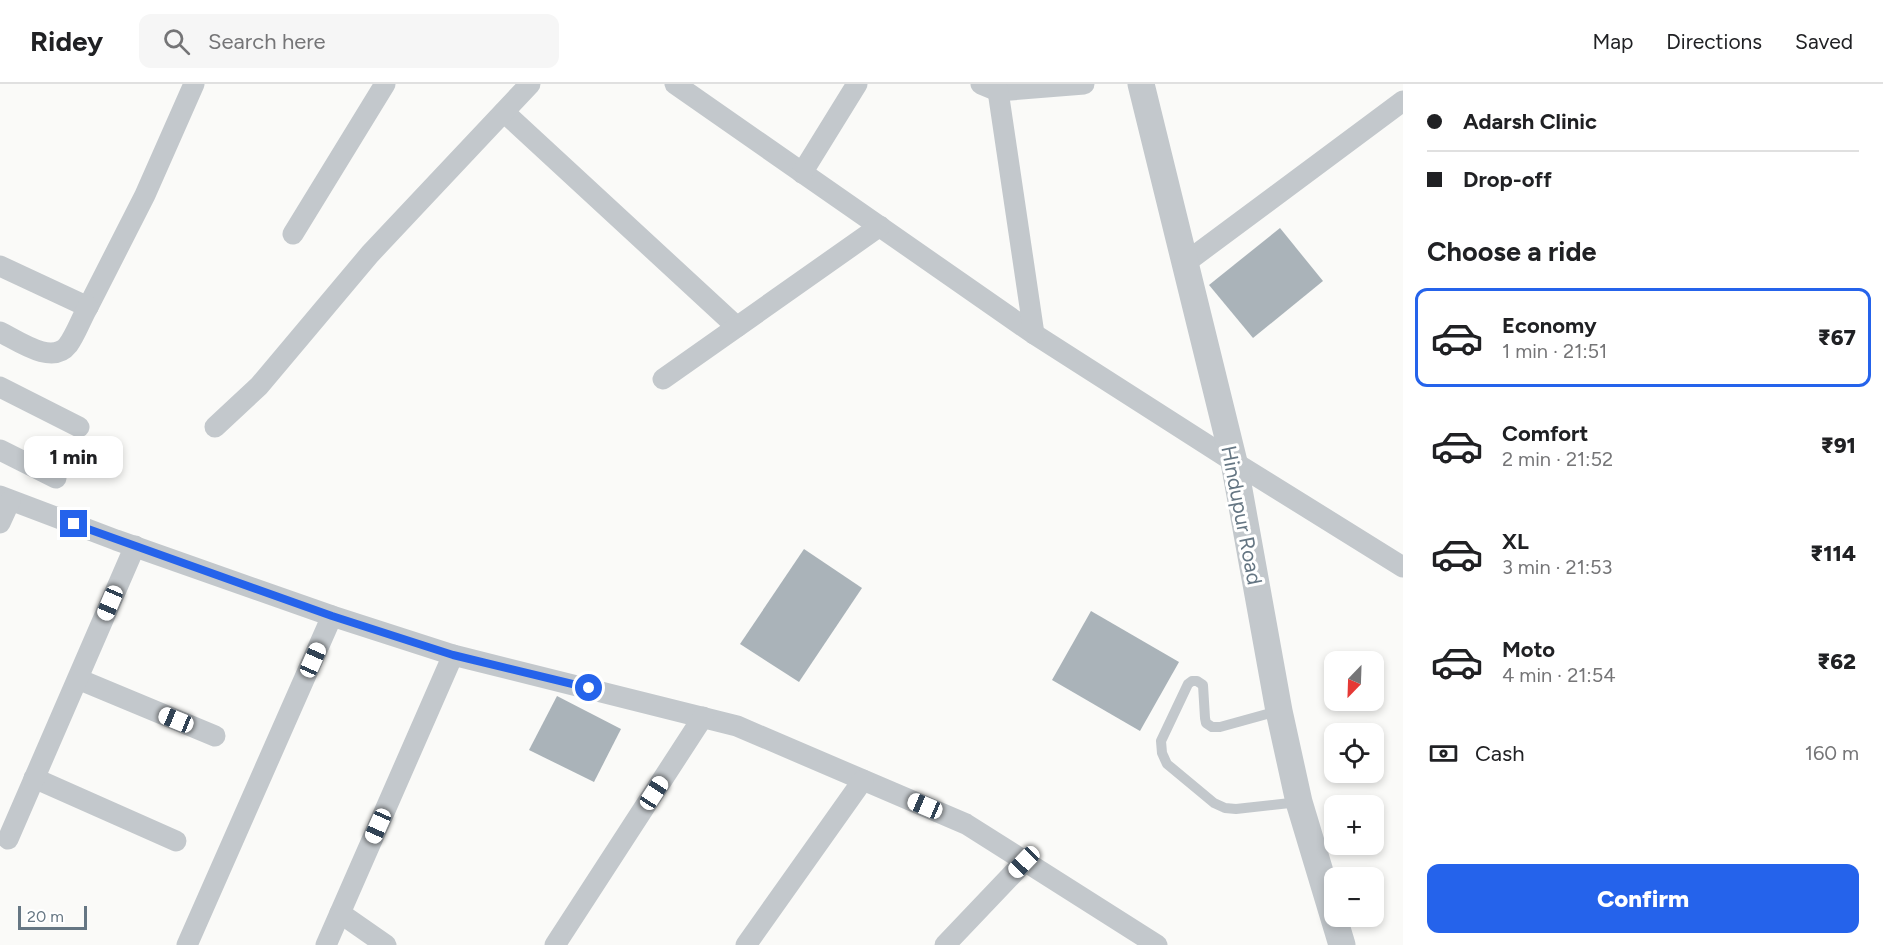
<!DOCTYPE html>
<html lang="en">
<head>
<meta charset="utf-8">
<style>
  body { margin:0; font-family:Figtree,sans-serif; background:#f6f6f6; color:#202124; height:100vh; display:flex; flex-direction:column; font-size:22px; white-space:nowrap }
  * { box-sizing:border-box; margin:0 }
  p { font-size:20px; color:#757577 }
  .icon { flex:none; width:33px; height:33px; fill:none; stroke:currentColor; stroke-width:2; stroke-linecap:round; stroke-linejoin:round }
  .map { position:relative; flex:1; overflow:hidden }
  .sheet { display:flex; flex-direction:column; background:#fff; width:480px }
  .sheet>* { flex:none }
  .banner { display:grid; align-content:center; height:132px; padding:0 24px; background:#fff }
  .needle { width:39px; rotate:203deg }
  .tools { position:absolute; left:1324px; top:567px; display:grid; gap:12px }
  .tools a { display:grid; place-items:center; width:60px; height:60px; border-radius:12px; background:#fff; box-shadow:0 3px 9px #0003; font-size:30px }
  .scale { position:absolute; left:18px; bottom:15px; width:69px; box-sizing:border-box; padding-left:6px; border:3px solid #657683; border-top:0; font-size:16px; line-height:21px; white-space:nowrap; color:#657683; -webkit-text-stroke:4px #fff; paint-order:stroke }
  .end { position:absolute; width:27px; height:27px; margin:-14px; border:8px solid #2563eb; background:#fff; box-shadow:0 0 0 3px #fff }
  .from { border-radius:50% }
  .bubble { position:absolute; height:42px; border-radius:12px; background:#fff; box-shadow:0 3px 9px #0003; font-size:20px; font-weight:800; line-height:42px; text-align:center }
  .car { position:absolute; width:18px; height:36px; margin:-18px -9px; border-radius:8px; box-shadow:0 0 4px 2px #0007; background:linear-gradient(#fff 24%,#345 0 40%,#fff 0 76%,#345 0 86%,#fff 0) }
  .banner b { display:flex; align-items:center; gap:21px; height:57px; font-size:22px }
  .banner b+b { border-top:2px solid #e0e0e0 }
  .banner i { width:15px; height:15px; background:#202124 }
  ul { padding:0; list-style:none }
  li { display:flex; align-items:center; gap:18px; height:99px; margin:0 12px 9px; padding:0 12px; border:3px solid transparent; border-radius:12px }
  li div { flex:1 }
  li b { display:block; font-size:22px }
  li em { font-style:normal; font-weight:800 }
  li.active { border-color:#2563eb }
  li>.icon { width:54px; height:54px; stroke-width:1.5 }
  h2 { padding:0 24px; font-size:27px; line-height:72px }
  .pay { display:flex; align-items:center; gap:15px; height:66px; padding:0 24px; font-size:22px }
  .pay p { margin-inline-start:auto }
  .cta { display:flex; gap:12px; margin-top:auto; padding:12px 24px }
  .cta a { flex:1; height:69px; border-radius:12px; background:#2563eb; color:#fff; font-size:24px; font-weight:800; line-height:69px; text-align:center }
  header { display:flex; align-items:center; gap:36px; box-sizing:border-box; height:84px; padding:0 30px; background:#fff; border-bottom:2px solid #e0e0e0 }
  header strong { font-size:28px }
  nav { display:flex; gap:33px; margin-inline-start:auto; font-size:21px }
  .search { width:420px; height:54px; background:#f6f6f6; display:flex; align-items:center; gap:15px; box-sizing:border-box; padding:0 21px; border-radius:12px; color:#757577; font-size:22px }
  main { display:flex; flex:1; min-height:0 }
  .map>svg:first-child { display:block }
</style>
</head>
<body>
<header>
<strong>Ridey</strong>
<div class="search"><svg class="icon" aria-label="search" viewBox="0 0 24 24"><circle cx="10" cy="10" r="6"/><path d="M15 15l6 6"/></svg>Search here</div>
<nav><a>Map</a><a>Directions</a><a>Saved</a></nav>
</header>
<main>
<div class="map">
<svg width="1403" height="861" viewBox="0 0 1403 861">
  <rect width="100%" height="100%" fill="#fafaf8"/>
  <g fill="#aab3b9">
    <path d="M1280,144l43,53 -70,57 -44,-53z"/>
    <path d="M804,465l58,39 -63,94 -59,-38z"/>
    <path d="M1091,527l88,51 -39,69 -88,-51z"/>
    <path d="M557,612l64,33 -27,53 -65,-32z"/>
  </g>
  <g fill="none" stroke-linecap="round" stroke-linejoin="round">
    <path stroke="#c3c8cc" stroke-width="10" d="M1278,627l-58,16h-8l-6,-4 -1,-5 -2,-33 -6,-4h-5l-4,3 -27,57 1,12 5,11 47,39 11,5 11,1 63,-7"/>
    <g stroke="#c3c8cc" stroke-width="21">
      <path d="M675,0l359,250 200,128 169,105"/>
      <path d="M981,0l17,7 86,-7"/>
      <path d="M998,7l36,243"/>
      <path d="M504,28l233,215"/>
      <path d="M802,89l55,-89"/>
      <path d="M293,150l92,-150"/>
      <path d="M1185,179l218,-162"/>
      <path d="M0,182l88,41 57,-112 49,-111"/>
      <path d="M0,248c17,8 52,34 68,13 8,-11 13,-26 20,-38"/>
      <path d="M663,295l217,-153"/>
      <path d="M0,303l79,40"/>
      <path d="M215,343l44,-41 111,-132 160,-170"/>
      <path d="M0,366l56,28"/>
      <path d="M0,412l116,44 216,76 121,39 284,71 229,98 191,121"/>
      <path d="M0,439l10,-22"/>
      <path d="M78,595l137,57"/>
      <path d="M34,694l142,63"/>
      <path d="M8,755l127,-293"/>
      <path d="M340,829l46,32"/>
      <path d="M187,861l145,-329"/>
      <path d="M326,861l127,-290"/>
      <path d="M555,861l148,-228"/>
      <path d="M746,861l117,-165"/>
      <path d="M945,861l79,-83"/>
    </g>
    <path stroke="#c3c8cc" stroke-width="27" d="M1141,0l93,378 45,249 20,91 43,143"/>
  </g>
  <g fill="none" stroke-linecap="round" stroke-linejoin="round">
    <path stroke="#2563eb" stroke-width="8" d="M74,440l258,92 121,39 136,33"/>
  </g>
  <g text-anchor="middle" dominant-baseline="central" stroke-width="6" stroke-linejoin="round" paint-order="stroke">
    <g font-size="21" fill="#657683" stroke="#fff">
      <text transform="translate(1242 431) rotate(79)">Hindupur Road</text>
    </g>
  </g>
</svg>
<div class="tools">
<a><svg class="needle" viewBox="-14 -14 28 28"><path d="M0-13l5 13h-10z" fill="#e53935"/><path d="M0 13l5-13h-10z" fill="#757577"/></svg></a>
<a><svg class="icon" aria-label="locate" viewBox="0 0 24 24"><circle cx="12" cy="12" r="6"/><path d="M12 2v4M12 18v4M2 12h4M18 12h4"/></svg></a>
<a>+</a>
<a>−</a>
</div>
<div class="scale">20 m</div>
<i class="end from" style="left:589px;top:604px"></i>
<i class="end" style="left:74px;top:440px"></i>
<div class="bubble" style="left:24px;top:352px;width:99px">1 min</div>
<i class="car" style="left:110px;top:519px;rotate:203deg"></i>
<i class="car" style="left:313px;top:576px;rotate:24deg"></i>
<i class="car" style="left:176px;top:636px;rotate:292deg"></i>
<i class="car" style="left:654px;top:709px;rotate:33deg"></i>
<i class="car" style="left:925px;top:722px;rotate:293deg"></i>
<i class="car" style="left:378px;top:742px;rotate:204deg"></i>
<i class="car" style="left:1024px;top:778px;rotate:224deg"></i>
</div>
<section class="sheet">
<div class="banner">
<b><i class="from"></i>Adarsh Clinic</b>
<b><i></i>Drop-off</b>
</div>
<h2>Choose a ride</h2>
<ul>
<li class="active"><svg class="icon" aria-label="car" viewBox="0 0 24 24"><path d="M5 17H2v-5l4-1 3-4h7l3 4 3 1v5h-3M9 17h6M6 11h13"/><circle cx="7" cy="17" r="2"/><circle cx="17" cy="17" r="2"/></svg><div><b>Economy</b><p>1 min · 21:51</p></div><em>₹67</em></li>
<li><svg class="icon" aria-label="car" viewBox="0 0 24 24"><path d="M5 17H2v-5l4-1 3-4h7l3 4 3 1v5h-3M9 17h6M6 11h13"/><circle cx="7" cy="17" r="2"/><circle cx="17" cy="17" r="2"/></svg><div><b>Comfort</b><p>2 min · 21:52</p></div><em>₹91</em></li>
<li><svg class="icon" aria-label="car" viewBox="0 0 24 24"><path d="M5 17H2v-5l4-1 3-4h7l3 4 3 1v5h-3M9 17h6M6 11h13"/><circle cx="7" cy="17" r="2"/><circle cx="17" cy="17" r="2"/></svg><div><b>XL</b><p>3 min · 21:53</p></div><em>₹114</em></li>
<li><svg class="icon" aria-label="car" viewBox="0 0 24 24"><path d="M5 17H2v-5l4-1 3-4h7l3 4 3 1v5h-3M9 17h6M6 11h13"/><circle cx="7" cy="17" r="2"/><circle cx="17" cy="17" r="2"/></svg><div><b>Moto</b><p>4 min · 21:54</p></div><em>₹62</em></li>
</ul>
<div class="pay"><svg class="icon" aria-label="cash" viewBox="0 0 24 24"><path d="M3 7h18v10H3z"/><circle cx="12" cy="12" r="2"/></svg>Cash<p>160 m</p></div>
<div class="cta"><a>Confirm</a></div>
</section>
</main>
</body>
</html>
